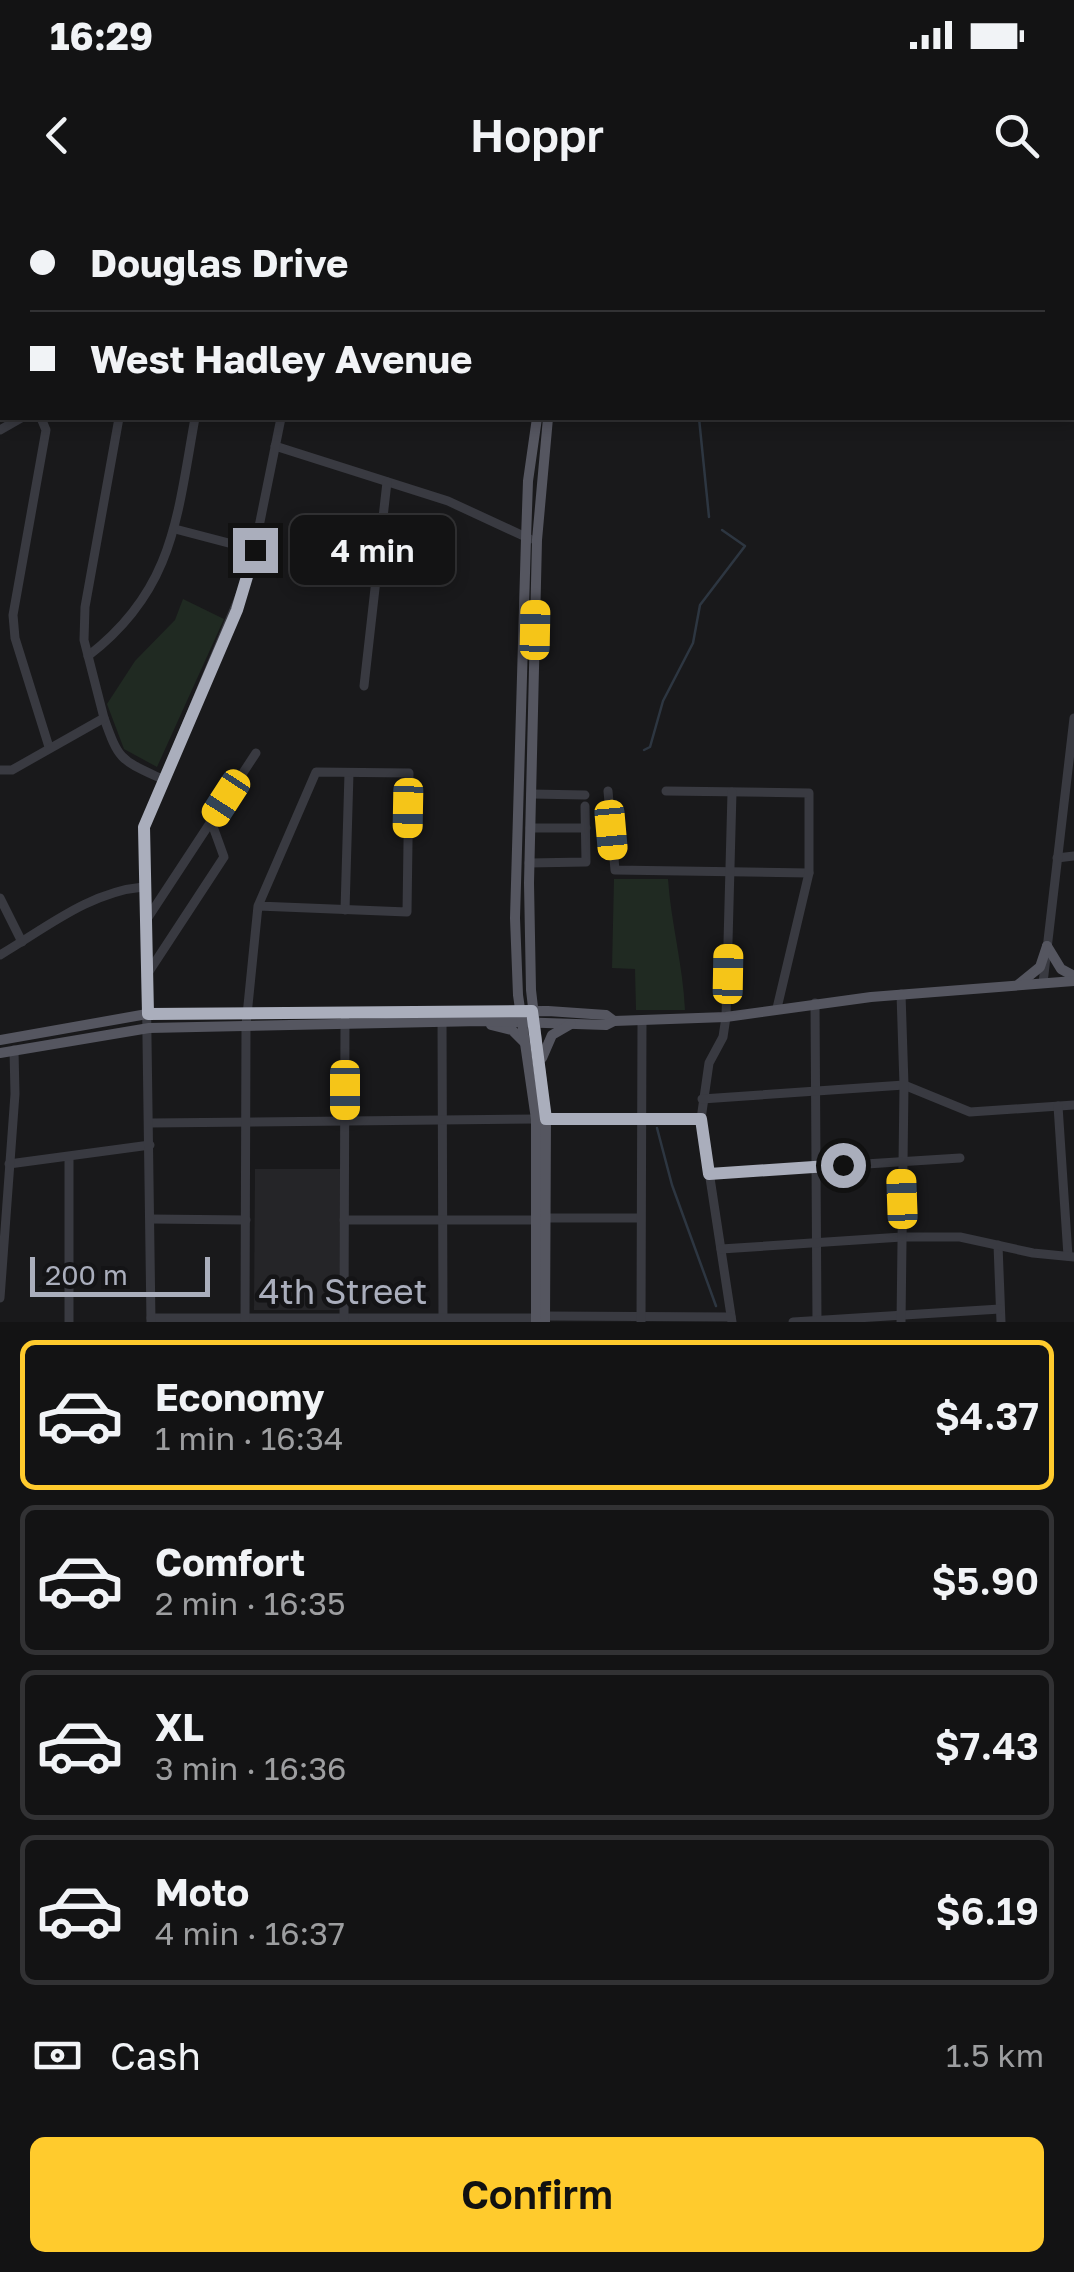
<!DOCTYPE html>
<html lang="en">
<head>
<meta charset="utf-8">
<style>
  body { margin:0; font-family:"Golos Text",sans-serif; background:#1c1c1d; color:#f1f3f6; height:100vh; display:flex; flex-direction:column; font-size:38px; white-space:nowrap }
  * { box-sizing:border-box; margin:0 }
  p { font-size:32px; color:#9d9ea0 }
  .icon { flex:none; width:55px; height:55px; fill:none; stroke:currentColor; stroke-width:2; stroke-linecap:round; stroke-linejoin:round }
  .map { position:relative; height:1122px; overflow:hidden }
  .drawer { display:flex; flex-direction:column; background:#131314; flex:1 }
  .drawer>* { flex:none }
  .guide { position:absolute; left:0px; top:0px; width:1075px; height:220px; box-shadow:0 5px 15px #0003,0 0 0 2px #323234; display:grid; align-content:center; height:220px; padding:0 30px; background:#131314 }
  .scale { position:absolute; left:30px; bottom:25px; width:180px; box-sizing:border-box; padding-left:10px; border:5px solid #aaaebc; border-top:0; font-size:28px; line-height:35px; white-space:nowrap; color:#aaaebc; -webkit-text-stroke:8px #141416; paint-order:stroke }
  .end { position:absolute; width:45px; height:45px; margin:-22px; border:12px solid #aaaebc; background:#111; box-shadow:0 0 0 5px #111 }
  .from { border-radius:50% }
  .bubble { position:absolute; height:70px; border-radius:15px; background:#131314; box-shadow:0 5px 15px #0003,0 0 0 2px #323234; font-size:32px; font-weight:600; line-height:70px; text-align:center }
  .car { position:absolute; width:30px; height:60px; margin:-30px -15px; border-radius:12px; box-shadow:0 0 8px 2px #0007; background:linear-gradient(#f5c518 24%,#345 0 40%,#f5c518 0 76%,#345 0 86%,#f5c518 0) }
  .guide b { display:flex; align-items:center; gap:35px; height:95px; font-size:38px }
  .guide b+b { border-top:2px solid #323234 }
  .guide i { width:25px; height:25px; background:#f1f3f6 }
  ul { padding:18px 0 0; list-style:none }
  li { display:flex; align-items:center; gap:30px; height:150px; margin:0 20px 15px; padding:0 10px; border:5px solid #323234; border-radius:15px }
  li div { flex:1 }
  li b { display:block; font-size:38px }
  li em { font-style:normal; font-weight:600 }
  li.active { border-color:#ffcb2d }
  li>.icon { width:90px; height:90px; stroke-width:1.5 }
  .pay { display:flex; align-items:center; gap:25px; height:110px; padding:0 30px; font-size:38px }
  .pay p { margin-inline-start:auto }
  .cta { display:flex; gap:20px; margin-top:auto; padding:20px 30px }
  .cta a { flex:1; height:115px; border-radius:15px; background:#ffcb2d; color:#111; font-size:40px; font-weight:600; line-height:115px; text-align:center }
  .status { display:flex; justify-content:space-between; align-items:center; height:70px; padding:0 50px; background:#131314; direction:ltr }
  .status svg { height:28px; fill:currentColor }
  header { display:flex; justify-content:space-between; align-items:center; height:130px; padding:0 30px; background:#131314; font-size:45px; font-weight:600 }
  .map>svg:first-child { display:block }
</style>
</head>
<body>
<div class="status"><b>16:29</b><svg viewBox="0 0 49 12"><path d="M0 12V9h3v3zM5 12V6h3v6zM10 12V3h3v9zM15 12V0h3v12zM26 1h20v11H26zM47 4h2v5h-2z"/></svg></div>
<header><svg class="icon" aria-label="back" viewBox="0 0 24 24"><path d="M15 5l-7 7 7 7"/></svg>Hoppr<svg class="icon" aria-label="search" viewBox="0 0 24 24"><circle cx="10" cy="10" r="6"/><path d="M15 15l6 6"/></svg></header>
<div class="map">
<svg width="1074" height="1122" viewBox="0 0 1074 1122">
  <rect width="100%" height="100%" fill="#19191b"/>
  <path fill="#252528" d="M255,969h86v141h-87z"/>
  <g fill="#202a22">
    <path d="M183,399l41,20 -67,148 -33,-18 -17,-45 28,-43 40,-41z"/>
    <path d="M614,679h54c3,44 15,86 17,131h-49l-1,-41 -23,-1z"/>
  </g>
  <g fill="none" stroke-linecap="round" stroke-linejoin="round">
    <g stroke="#2d3641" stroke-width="2.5">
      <path d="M182,0l1,2"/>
      <path d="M1072,112l2,-1"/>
      <path d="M0,171l2,-2"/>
      <path d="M699,218l10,99"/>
      <path d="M644,550l6,-3 13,-46 30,-58 7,-38 45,-59 -23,-16"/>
      <path d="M657,928l15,57 44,121"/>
    </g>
    <g stroke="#393a41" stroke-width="9">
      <path d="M56,0v2"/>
      <path d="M762,0l6,2"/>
      <path d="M895,0v2"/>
      <path d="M266,2l19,-2"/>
      <path d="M837,2l27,-2"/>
      <path d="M0,38l2,-1"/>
      <path d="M41,218l5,12 -33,185 2,23 34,109"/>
      <path d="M0,230l21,-12"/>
      <path d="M275,246l173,55 82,38"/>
      <path d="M175,329l80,21"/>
      <path d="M88,456c86,-66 89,-139 107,-238"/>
      <path d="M364,486l23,-204"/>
      <path d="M104,518c15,43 17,42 58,61"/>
      <path d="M0,570h12l92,-52 -20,-78 1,-33 34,-189"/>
      <path d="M608,591l7,79 194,3"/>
      <path d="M666,591l143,2v80l-32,135"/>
      <path d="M732,592l-6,225 -3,20 -14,26 -8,56 31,203"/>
      <path d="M531,594l54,1"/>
      <path d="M530,628h56"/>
      <path d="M1057,658l17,-2"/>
      <path d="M529,663l57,-1 -1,-56"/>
      <path d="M0,698l22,44"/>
      <path d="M345,710l4,-137"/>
      <path d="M145,722l111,-169"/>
      <path d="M0,755c46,-27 89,-63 143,-68"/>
      <path d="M146,776l78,-119 -13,-36"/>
      <path d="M1043,783l31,-265"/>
      <path d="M815,803l2,319"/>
      <path d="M442,815l1,307"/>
      <path d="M702,899l202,-14 66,27 104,-7"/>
      <path d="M1058,906l10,150"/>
      <path d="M546,919h155"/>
      <path d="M150,923l386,-4"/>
      <path d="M69,958v164"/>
      <path d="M9,964l141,-19"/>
      <path d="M709,974l251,-16"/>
      <path d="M546,1018h94"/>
      <path d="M151,1019l95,1"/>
      <path d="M344,1020h192"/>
      <path d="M998,1045l3,77"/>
      <path d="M721,1049l181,-12h58l73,16 41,4"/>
      <path d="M0,1098l15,-204 -1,-44"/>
      <path d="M545,1116l186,1"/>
      <path d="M151,1118h385"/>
      <path d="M151,1122l-7,-495 106,-256 31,-153"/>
      <path d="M245,1122l1,-297 12,-119 58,-134 93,1 -2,139 -149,-6"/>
      <path d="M344,1122l1,-302"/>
      <path d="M641,1122l1,-302"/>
      <path d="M793,1122l207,-13"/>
      <path d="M901,1122l3,-237 -3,-91"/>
    </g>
    <g stroke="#555660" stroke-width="10">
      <path d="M598,2l1,-2"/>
      <path d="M611,2v-2"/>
      <path d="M1047,746l14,23 13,7"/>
      <path d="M1019,784l21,-17 7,-21"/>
      <path d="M491,825l21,5 12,12"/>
      <path d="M0,840l147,-26 401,-3 58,4 8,6"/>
      <path d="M0,853l149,-25 332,-7 125,4 8,-4 112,-4 145,-20 203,-16"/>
      <path d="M542,858l10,-23 19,-11"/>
      <path d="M536,1122v-203l-18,-124 -3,-77 11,-379 2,-58 9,-63"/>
      <path d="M545,1122l1,-203 -15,-129 -2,-107 8,-343 11,-122"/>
    </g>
  </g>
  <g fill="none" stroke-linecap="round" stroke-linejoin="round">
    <path stroke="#aaaebc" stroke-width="12" d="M255,350l-18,60 -93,217 4,187 384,-3 14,108h155l8,55 134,-9"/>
  </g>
  <g text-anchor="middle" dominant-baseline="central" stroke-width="9" stroke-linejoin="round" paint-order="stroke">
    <g font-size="35" fill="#aaaebc" stroke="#141416">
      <text x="343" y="1091">4th Street</text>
    </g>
  </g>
</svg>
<div class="scale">200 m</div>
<i class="end from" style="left:843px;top:965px"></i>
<i class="end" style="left:255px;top:350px"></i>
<div class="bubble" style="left:290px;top:315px;width:165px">4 min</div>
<i class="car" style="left:535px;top:430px;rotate:1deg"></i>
<i class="car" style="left:226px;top:598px;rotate:213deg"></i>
<i class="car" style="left:408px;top:608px;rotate:181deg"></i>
<i class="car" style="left:611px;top:630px;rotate:175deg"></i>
<i class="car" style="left:728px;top:774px;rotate:1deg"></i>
<i class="car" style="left:345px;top:890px;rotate:180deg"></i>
<i class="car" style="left:902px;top:999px;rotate:358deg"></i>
<div class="guide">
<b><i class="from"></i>Douglas Drive</b>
<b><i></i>West Hadley Avenue</b>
</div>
</div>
<section class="drawer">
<ul>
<li class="active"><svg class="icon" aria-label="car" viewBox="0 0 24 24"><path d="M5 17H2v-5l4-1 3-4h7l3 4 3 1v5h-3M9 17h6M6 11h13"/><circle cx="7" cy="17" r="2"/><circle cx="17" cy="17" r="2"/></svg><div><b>Economy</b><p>1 min · 16:34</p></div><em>$4.37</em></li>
<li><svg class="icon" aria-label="car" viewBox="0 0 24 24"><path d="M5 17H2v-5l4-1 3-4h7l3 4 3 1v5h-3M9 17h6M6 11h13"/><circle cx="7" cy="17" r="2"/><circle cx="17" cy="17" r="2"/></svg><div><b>Comfort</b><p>2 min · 16:35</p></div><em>$5.90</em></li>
<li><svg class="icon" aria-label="car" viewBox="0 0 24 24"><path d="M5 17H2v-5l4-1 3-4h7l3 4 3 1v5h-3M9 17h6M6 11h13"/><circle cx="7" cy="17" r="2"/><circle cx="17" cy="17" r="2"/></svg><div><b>XL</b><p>3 min · 16:36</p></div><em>$7.43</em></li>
<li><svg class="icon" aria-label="car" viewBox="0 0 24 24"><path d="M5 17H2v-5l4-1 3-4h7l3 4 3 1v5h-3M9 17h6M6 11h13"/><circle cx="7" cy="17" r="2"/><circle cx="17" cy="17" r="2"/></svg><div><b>Moto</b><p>4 min · 16:37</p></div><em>$6.19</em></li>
</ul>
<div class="pay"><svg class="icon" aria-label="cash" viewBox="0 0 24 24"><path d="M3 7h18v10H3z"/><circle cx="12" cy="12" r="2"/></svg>Cash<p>1.5 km</p></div>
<div class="cta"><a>Confirm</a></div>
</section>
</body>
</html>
